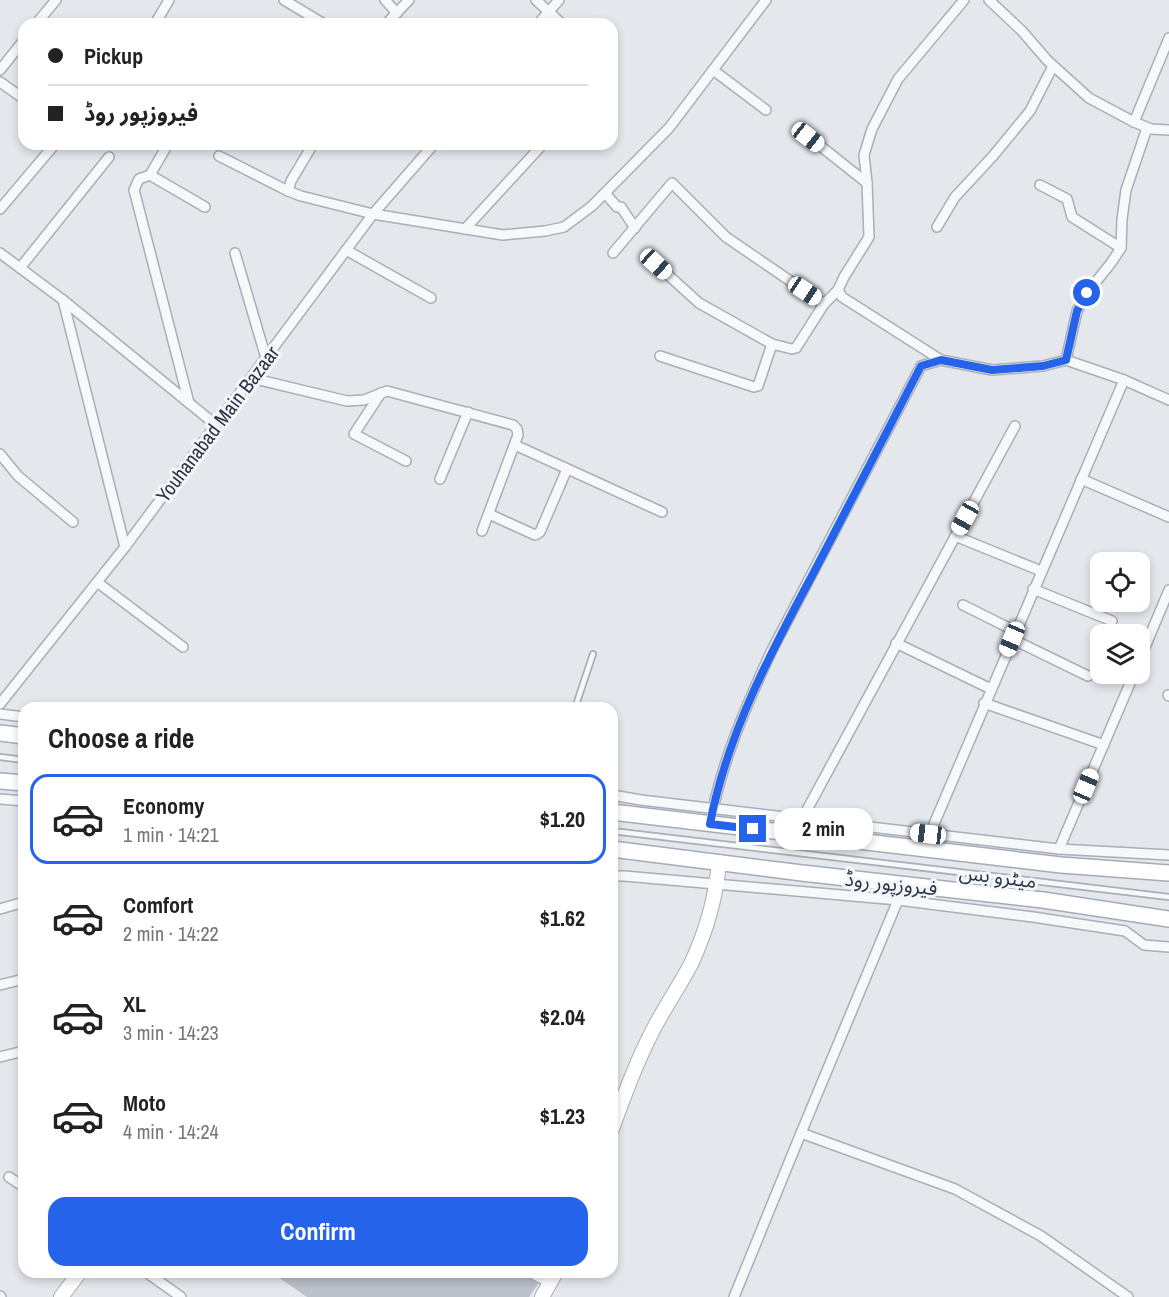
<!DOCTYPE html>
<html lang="en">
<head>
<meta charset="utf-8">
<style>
  body { margin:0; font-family:"Archivo Narrow","Noto Sans Arabic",sans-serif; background:#f2f2f2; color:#222; height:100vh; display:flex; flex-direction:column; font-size:22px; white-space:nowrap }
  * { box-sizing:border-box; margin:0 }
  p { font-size:20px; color:#767676 }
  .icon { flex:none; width:33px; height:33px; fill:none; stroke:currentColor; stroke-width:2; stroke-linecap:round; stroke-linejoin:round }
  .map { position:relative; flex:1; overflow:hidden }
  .panel { position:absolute; left:18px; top:702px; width:600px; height:576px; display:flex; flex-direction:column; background:#fff; border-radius:18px; box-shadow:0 3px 9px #0003 }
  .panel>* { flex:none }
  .banner { position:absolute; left:18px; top:18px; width:600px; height:132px; border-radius:18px; box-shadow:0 3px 9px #0003; display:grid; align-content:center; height:132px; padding:0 30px; background:#fff }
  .buttons { position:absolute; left:1090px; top:552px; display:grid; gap:12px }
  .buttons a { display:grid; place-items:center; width:60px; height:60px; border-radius:12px; background:#fff; box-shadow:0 3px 9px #0003; font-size:30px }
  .end { position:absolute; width:27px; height:27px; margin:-14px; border:8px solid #2563eb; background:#fff; box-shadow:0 0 0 3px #fff }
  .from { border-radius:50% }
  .bubble { position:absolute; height:42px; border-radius:18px; background:#fff; box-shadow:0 3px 9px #0003; font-size:20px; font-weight:700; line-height:42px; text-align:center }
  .car { position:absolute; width:18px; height:36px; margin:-18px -9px; border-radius:8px; box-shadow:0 0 4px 2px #0007; background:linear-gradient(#fff 24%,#345 0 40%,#fff 0 76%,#345 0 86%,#fff 0) }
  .banner b { display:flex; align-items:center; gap:21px; height:57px; font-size:22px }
  .banner b+b { border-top:2px solid #e0e0e0 }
  .banner i { width:15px; height:15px; background:#222 }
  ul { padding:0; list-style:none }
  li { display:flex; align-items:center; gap:18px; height:90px; margin:0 12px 9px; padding:0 18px; border:3px solid transparent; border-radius:18px }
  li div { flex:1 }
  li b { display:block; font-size:22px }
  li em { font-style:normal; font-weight:700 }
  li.active { border-color:#2563eb }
  li>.icon { width:54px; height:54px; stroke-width:1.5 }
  h2 { padding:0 30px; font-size:27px; line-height:72px }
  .primary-button { display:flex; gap:12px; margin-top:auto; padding:12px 30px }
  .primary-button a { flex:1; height:69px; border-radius:18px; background:#2563eb; color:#fff; font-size:24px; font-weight:700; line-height:69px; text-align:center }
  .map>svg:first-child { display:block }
</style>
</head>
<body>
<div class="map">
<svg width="1169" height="1297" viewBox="0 0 1169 1297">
  <rect width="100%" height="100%" fill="#e4e7ec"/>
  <path fill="#bbc0ca" d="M271,1272h247l20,12 -9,13h-222z"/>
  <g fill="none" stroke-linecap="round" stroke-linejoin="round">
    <defs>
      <g id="lane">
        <path d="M575,708l18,-54"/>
        <path d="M0,757l24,3"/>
        <path d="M612,831l557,66"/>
      </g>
      <g id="street">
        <path d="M284,0l40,24"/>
        <path d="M385,0l12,13"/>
        <path d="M536,0l26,24"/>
        <path d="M989,0l33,31 25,29 42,38 45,24 17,7 18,1"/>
        <path d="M36,24l20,-24"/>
        <path d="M155,24l14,-24"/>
        <path d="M386,24l23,-24"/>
        <path d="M538,24l21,-24"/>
        <path d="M0,70l24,-30"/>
        <path d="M713,70l53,40"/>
        <path d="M0,82l24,17"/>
        <path d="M1134,122l35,-84"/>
        <path d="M809,137l58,46"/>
        <path d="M168,144l-18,31 -11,4 -5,11 55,213"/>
        <path d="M313,144l-22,37 -3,10 13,5 72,18 130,21 42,-4 19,-4 28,-21 77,-78 97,-128"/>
        <path d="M219,156l69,35"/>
        <path d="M150,175l55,32"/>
        <path d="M1040,185l27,14 5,18 49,31"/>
        <path d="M605,193l12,14h4l14,21"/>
        <path d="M0,209l55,-65"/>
        <path d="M937,227l18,-30 38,-41 37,-45 23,-45"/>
        <path d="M465,229l78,-85"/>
        <path d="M346,250l85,48"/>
        <path d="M0,253l63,47 153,125"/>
        <path d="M235,253l31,105"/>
        <path d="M613,253l59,-70 54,54 98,67"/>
        <path d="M656,264l43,39 73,41 20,5 4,-1 28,-44 14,-14"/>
        <path d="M20,268l89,-111"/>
        <path d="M63,300l62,247"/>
        <path d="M660,356l94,31 4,-1 14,-42"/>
        <path d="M941,360l-99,-63 -4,-7 6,-13 25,-40 -2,-54 -3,-28 8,-26 26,-50 66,-79"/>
        <path d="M1066,360l11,-49 10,-18 24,-30 10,-15 1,-29 4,-29 21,-62"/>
        <path d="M251,378l96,23 17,-1 23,-9 126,34 4,4 1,6 -36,96"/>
        <path d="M381,393l-27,41 52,27"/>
        <path d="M515,445l147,67"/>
        <path d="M0,454l18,22 55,46"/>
        <path d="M440,479l28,-67"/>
        <path d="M1081,479l88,38"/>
        <path d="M489,514l46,21 2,-1 3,-2 27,-63"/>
        <path d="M955,536l86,35"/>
        <path d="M97,582l86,65"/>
        <path d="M1033,589l79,32"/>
        <path d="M963,605l52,26"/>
        <path d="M1012,639l76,37"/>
        <path d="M896,643l95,46"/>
        <path d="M1140,659l29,-69"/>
        <path d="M1168,695l1,1"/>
        <path d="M984,703l120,42"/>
        <path d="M0,704l125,-157 248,-333 61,-70"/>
        <path d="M0,714l24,3"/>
        <path d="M612,795l29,5 418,49 110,6"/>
        <path d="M0,799l24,2"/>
        <path d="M802,819l213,-393"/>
        <path d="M710,824c11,-61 36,-118 62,-174l149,-284 20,-6 51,10 51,-4 23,-6 58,20 45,20"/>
        <path d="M928,838l196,-458"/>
        <path d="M1059,849l75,-175"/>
        <path d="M612,876h12l274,24 135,17 92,14 19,14 25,2"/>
        <path d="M0,909l24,-7"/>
        <path d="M0,985l24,-6"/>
        <path d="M0,1057l24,-6"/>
        <path d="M801,1133l154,56 86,47 87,61"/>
        <path d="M9,1177l15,10"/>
        <path d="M146,1272l35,25"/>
        <path d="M529,1272l21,11"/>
        <path d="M0,1296l1,1"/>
        <path d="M734,1297l67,-164 97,-233 4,-17"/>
      </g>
      <g id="secondary">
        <path d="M612,1129c12,-33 24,-66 40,-97 12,-24 27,-45 39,-68 15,-32 25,-67 28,-102"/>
        <path d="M61,1297l19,-25"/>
        <path d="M542,1297l14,-25"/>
      </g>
      <g id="primary">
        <path d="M0,733l24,3"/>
        <path d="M0,781l24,2"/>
        <path d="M612,812l449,53 108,8"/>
        <path d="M612,849l190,24 241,27 126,19"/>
      </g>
    </defs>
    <use href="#lane" stroke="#a9aeb7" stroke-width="8"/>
    <use href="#street" stroke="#a9aeb7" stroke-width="12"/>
    <use href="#secondary" stroke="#a9aeb7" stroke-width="16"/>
    <use href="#primary" stroke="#a3abb8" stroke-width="18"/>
    <use href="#lane" stroke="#f7f8fa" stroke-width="4.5"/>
    <use href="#street" stroke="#f7f8fa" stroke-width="9"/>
    <use href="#secondary" stroke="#fff" stroke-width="14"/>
    <use href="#primary" stroke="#fff" stroke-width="15"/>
  </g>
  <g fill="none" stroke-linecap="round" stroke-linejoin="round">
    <path stroke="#2563eb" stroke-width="8" d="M753,829l-43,-5c17,-90 61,-172 104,-252 36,-69 71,-137 107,-206l20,-6 51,10 51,-4 23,-6 11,-49 10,-18"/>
  </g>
  <g text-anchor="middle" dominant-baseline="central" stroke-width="6" stroke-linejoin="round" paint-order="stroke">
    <g font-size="20" fill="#2b3445" stroke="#f4f6f9">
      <text transform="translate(217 424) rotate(-53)">Youhanabad Main Bazaar</text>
      <text transform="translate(998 876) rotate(7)">میٹرو بس</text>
      <text transform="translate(891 883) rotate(6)">فیروزپور روڈ</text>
    </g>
  </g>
</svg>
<div class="buttons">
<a><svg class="icon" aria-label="locate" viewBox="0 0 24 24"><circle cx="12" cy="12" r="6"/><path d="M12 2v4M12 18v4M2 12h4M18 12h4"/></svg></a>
<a><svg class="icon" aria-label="layers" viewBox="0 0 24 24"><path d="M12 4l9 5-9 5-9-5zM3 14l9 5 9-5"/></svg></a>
</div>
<i class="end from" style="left:1087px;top:293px"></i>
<i class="end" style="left:753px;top:829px"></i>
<div class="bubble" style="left:774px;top:808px;width:99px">2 min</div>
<i class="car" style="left:808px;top:137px;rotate:128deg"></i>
<i class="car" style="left:656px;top:264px;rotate:132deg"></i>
<i class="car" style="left:805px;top:291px;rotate:124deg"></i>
<i class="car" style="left:965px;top:518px;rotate:209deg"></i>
<i class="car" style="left:1012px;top:639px;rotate:203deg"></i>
<i class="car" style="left:1086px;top:786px;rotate:23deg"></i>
<i class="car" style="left:928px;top:834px;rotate:277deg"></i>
<div class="banner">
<b><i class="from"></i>Pickup</b>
<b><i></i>فیروزپور روڈ</b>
</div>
<section class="panel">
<h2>Choose a ride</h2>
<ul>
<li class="active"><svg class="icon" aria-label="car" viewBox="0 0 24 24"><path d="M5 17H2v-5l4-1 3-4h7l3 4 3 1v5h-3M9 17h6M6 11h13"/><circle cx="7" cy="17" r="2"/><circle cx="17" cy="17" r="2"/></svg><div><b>Economy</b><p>1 min · 14:21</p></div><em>$1.20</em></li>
<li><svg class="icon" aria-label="car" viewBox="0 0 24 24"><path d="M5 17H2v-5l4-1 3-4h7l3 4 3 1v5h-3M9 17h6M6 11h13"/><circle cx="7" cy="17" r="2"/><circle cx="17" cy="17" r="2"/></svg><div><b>Comfort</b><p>2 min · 14:22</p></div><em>$1.62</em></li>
<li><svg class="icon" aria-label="car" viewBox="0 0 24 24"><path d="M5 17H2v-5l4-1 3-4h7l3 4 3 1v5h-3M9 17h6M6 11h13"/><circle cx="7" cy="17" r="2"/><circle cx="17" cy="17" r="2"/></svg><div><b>XL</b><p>3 min · 14:23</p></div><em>$2.04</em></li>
<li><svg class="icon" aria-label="car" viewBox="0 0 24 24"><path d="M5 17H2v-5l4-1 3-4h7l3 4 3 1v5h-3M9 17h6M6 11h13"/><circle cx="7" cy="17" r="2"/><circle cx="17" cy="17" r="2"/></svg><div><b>Moto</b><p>4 min · 14:24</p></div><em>$1.23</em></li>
</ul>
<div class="primary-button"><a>Confirm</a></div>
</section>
</div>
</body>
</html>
